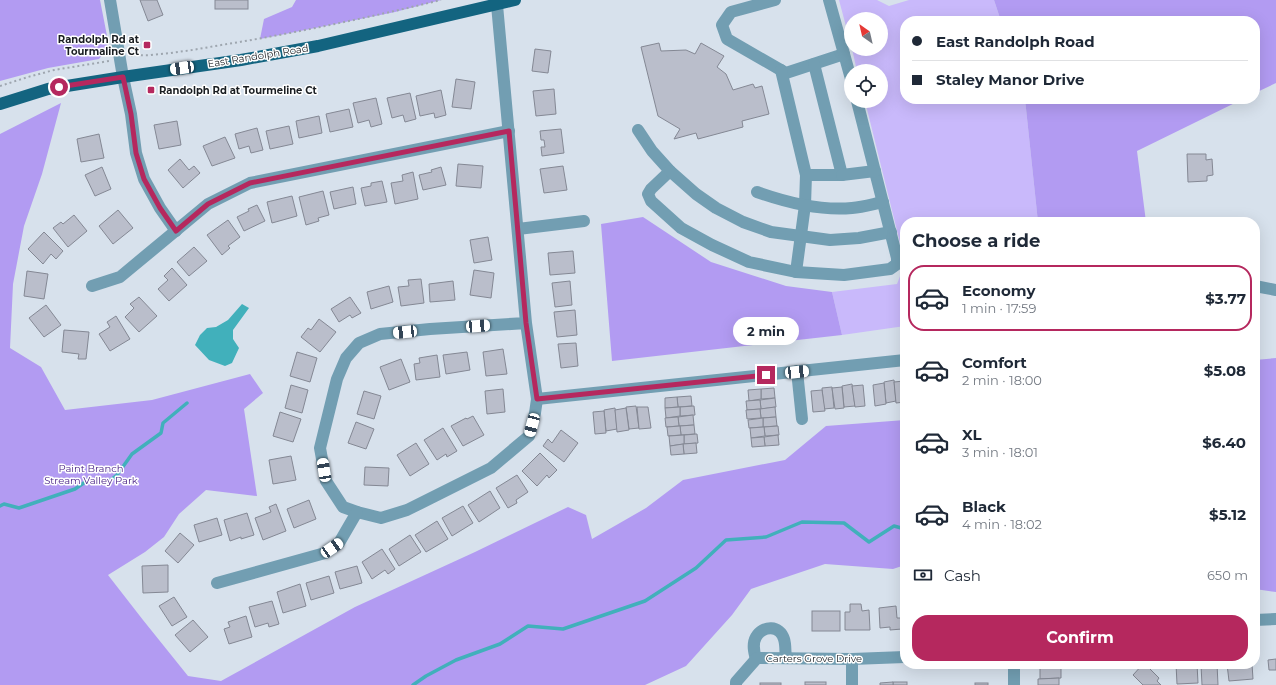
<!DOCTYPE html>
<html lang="en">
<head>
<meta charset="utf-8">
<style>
  body { margin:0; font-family:Montserrat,sans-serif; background:#f6f6f7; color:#1f2937; height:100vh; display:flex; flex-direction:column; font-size:15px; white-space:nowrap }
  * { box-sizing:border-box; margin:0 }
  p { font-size:13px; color:#747a83 }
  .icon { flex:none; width:22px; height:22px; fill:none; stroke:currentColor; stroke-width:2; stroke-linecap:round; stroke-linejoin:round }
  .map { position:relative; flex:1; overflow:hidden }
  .drawer { position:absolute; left:900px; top:217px; width:360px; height:452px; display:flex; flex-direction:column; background:#fff; border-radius:16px; box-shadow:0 4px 16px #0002 }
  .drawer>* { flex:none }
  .hud { position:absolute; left:900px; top:16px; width:360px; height:88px; border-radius:16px; box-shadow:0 4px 16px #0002; display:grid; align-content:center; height:88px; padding:0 12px; background:#fff }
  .needle { width:26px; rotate:326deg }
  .buttons { position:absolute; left:844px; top:12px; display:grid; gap:8px }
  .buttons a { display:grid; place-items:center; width:44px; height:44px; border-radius:50%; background:#fff; box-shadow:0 4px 16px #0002; font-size:20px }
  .end { position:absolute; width:18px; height:18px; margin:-9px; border:5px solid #b5285e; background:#fff; box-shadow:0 0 0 2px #fff }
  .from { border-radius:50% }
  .bubble { position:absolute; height:28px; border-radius:14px; background:#fff; box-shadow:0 4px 16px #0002; font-size:13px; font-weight:700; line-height:28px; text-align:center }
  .car { position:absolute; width:12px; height:24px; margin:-12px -6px; border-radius:5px; box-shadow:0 0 3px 1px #0007; background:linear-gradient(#fff 24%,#345 0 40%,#fff 0 76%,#345 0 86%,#fff 0) }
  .hud b { display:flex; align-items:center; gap:14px; height:38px; font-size:15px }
  .hud b+b { border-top:1px solid #e0e1e3 }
  .hud i { width:10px; height:10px; background:#1f2937 }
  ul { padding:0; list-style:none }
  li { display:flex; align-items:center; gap:12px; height:66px; margin:0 8px 6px; padding:0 4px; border:2px solid transparent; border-radius:16px }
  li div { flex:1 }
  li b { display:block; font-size:15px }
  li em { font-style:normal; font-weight:700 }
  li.active { border-color:#b5285e }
  li>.icon { width:36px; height:36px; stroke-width:1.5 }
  h2 { padding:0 12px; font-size:18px; line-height:48px }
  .pay { display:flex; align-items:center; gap:10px; height:44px; padding:0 12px; font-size:15px }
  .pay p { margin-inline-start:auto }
  .action { display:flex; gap:8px; margin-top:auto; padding:8px 12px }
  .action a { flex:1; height:46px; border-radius:16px; background:#b5285e; color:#fff; font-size:16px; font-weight:700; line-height:46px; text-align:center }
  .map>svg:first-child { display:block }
</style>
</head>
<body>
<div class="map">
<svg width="1276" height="685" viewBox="0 0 1276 685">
  <rect width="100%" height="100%" fill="#d7e1ec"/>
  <path fill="#c9b9fb" d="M839,0h38l12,6 20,-6h85l7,21h-96v78h120l13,123h-133v104l-63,9 -10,-43 65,-8 8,-21 -40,-162h16v-30h-24l-5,-22h29v-30h-30v26z"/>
  <g fill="#b29bf2">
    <path d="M0,0h100l8,41 -2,9 -7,9 -51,9 -48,13z"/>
    <path d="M296,0h145l-46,12 -135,27 4,-20 28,-12z"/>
    <path d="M994,0h282v83l-21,10v-72h-254z"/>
    <path d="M1025,99h218l-106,52 9,71h-108z"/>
    <path d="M61,103l-19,71 -18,52 -11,58 -3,64 31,19 24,43 87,-10 98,-26 13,19 -19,16 13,87 -51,-6 -27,24 -15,23 -19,15 -37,23 35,45 45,56 33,5 134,-74 120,-55 93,-45 18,8 6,24 54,-31 37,-28 102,-20 41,-34 79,-6v145l-12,4 -68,-5 -74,25 -19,26 -46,51 -41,19h-645v-551z"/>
    <path d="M643,217l68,45 75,24 46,6 10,43 -230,26 -11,-137z"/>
    <path d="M1276,358v234l-21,-3v-229z"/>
  </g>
  <path fill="#41b0bb" d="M242,304l7,4 -16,22v9l6,9 -7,15 -7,3 -16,-6 -14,-15 5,-10 7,-7 9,-1 12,-7z"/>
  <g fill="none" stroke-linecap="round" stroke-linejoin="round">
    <g stroke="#41b0bb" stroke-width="3.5">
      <path d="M0,506l4,-2 15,4 56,-19 13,-9 19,3 10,-8 15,-21 29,-21 2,-10 24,-20"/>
      <path d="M413,685l13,-9 30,-16 44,-16 28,-18 35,3 82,-28 51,-33 30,-28 40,-3 36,-15 42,1 25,19 25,-16 11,3"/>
    </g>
  </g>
  <g fill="#babecb" stroke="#848894">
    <path d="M140,0h17l6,15 -15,6z"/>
    <rect x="215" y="0" width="33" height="9"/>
    <path d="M659,43l2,8 25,-1 9,4 6,-11 23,13 -7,11 9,7 7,16 20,-6 2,4 7,-2 7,28 -27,7 1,6 -45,12 -2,-6 -22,6 6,-10 -22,-13 -17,-69z"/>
    <path d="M535,49l16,2 -3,22 -16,-2z"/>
    <path d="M456,79l19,3 -4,27 -19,-2z"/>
    <path d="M554,89l2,25 -20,2 -3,-25z"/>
    <path d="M441,90l5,25 -11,3 -1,-5 -14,3 -4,-20z"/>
    <path d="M410,93l6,26 -11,3 -2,-7 -11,3 -5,-20z"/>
    <path d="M376,98l6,26 -11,3 -2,-7 -11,3 -5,-20z"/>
    <path d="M349,109l4,18 -23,5 -4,-18z"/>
    <path d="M319,116l3,17 -23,5 -3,-17z"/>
    <path d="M177,121l4,24 -22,4 -5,-24z"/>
    <path d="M289,126l4,18 -23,5 -4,-18z"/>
    <path d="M257,128l6,22 -12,3 -2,-7 -10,3 -4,-15z"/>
    <path d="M561,129l3,24 -22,3 -1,-9h4l-1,-7h-3l-1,-9z"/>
    <path d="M99,134l5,24 -23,4 -4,-23z"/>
    <path d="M225,137l10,21 -23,8 -9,-20z"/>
    <path d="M1187,154h19v6l6,-1 1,16 -6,1v5l-19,1z"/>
    <path d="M180,159l9,11 5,-4 6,7 -17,15 -15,-18z"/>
    <path d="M458,164l25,2 -2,22 -25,-2z"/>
    <path d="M563,166l4,24 -23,3 -4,-24z"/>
    <path d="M102,167l9,22 -16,7 -10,-21z"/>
    <path d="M441,167l5,18 -23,5 -4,-15 13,-3 -1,-2z"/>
    <path d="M413,172l5,27 -23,5 -4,-21 12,-2 -1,-6z"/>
    <path d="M382,181l5,21 -22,4 -4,-18 10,-2v-3z"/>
    <path d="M353,187l3,17 -22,5 -4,-17z"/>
    <path d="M323,191l6,24 -11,3 1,3 -13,4 -7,-28z"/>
    <path d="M292,196l5,20 -25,7 -5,-21z"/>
    <path d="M257,205l8,16 -21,10 -7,-14 12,-6 -1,-2z"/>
    <path d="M118,210l15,18 -20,16 -14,-18z"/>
    <path d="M74,215l13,16 -19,16 -15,-19 8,-6 2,2z"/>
    <path d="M228,220l12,17 -12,9 2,2 -8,7 -15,-20z"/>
    <path d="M44,232l19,19 -7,8 -5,-5 -8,10 -15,-15z"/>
    <path d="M488,237l4,23 -18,3 -4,-23z"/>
    <path d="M194,247l13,14 -18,15 -12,-14z"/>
    <path d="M573,251l2,22 -25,2 -2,-22z"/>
    <path d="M172,268l15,17 -18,16 -11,-12 10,-9 -4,-4z"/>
    <path d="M474,270l20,3 -3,25 -21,-3z"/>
    <path d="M27,271l21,3 -4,25 -20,-3z"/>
    <path d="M421,279l3,24 -23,3 -3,-19 11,-1 -1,-6z"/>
    <path d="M453,281l2,19 -25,2 -1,-18z"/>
    <path d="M570,281l2,24 -17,2 -3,-24z"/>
    <path d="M389,286l4,16 -22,7 -4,-17z"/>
    <path d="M139,297l18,19 -18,16 -14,-15 9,-9 -4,-4z"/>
    <path d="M350,297l11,16 -9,5 -2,-3 -11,7 -8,-13z"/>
    <path d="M46,305l15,20 -17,12 -15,-19z"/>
    <path d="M575,310l2,25 -20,2 -3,-25z"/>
    <path d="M116,316l14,23 -20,12 -11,-17 11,-7 -3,-5z"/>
    <path d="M319,319l17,13 -16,20 -19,-15 7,-9 3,2z"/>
    <path d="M64,330l25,2 -3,27h-8l1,-5 -17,-2z"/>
    <path d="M576,343l2,23 -17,2 -3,-24z"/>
    <path d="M503,349l4,25 -21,2 -3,-24z"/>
    <path d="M297,352l20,6 -7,24 -20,-6z"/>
    <path d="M467,352l3,18 -24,4 -3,-19z"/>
    <path d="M437,355l3,22 -24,3 -2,-16 6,-1 -1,-5z"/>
    <path d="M401,359l9,23 -21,8 -9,-23z"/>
    <path d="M894,380l2,21 -10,2 -2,-21z"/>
    <path d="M904,381l1,21 -9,1 -2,-21z"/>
    <path d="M884,383l2,21 -11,2 -2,-21z"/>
    <path d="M852,384l3,22 -11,1 -2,-21z"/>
    <path d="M291,385l17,5 -6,23 -17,-5z"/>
    <path d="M863,385l2,21 -10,1 -3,-21z"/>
    <path d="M832,387l2,21 -10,1 -2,-21z"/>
    <path d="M842,387l2,21 -9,1 -3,-21z"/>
    <path d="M774,388l1,10 -14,1v-10z"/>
    <path d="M503,389l2,23 -18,2 -2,-23z"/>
    <path d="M761,389v10l-12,2 -1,-11z"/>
    <path d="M822,390l3,21 -12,1 -2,-21z"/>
    <path d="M364,391l17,5 -7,23 -17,-5z"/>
    <path d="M691,396l1,10 -14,1 -1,-10z"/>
    <path d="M677,397l1,10 -13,1v-10z"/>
    <path d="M775,398l1,9 -15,2 -1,-9z"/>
    <path d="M760,400l1,9 -14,1 -1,-9z"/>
    <path d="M636,406l3,22 -10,1 -3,-22z"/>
    <path d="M694,406l1,9 -15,1v-9z"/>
    <path d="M637,407h11l3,21 -12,1z"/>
    <path d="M680,407v9l-14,2 -1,-10z"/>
    <path d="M775,407l1,10 -15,1 -1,-9z"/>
    <path d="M615,408l2,21 -11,2 -2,-21z"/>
    <path d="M626,408l3,22 -12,2 -2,-22z"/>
    <path d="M760,409l1,9 -14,1 -1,-9z"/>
    <path d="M604,411l2,22 -11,1 -2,-22z"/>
    <path d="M280,412l21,7 -8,23 -20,-6z"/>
    <path d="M693,415l1,10 -15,1 -1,-9z"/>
    <path d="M473,416l11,19 -21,11 -12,-20 15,-8 1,1z"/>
    <path d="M678,417l1,9 -13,1 -1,-9z"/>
    <path d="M776,417l1,9 -14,1v-9z"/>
    <path d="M763,418v9l-14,1 -1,-8z"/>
    <path d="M356,422l18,7 -8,20 -18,-6z"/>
    <path d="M694,425l1,9 -14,1 -1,-9z"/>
    <path d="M680,426l1,9 -13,1 -1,-9z"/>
    <path d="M778,426l1,9 -14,1 -1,-9z"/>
    <path d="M764,427l1,9 -14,2 -1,-10z"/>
    <path d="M443,428l14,23 -10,6 -1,-3 -9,6 -13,-20z"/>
    <path d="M561,430l17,13 -14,19 -21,-16 5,-7 4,4z"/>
    <path d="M697,434l1,9 -14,1v-9z"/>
    <path d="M684,435v9l-14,2 -1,-10z"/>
    <path d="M778,435l1,10 -14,1 -1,-9z"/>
    <path d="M764,437l1,9 -13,1 -1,-9z"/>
    <path d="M416,443l13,21 -19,12 -13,-21z"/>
    <path d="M696,443l1,10 -13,1 -1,-10z"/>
    <path d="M683,444l1,10 -13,1 -1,-9z"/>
    <path d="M540,453l17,17 -8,8 -2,-3 -10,11 -15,-15z"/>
    <path d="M291,456l5,24 -23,4 -4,-24z"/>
    <path d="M365,467l24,1 -1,18 -24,-1z"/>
    <path d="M517,475l11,17 -12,8 1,3 -9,5 -12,-20z"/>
    <path d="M490,491l10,17 -21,14 -11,-17z"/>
    <path d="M309,500l7,19 -22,9 -7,-19z"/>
    <path d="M276,504l10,27 -23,9 -8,-22 16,-6 -2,-5z"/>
    <path d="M463,506l10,17 -21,13 -10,-18z"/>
    <path d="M247,513l7,22 -13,4v-2l-11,4 -6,-21z"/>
    <path d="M217,518l5,17 -23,7 -5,-17z"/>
    <path d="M437,521l11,18 -22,13 -11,-17z"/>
    <path d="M180,533l14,12 -16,18 -13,-12z"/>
    <path d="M410,535l11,17 -22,14 -10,-17z"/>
    <path d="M382,549l13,20 -7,5 -3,-4 -13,9 -10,-17z"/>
    <path d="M168,565v27l-25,1 -1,-27z"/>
    <path d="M357,566l5,17 -22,6 -5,-17z"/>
    <path d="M329,576l5,17 -23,7 -5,-17z"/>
    <path d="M300,584l6,22 -23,7 -6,-21z"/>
    <path d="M174,597l13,20 -15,9 -13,-20z"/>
    <path d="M272,601l7,23 -10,3 -1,-4 -13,4 -6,-20z"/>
    <path d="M850,604h11l1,7 7,-1 1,20h-25v-18h5z"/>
    <path d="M896,606l1,12h4l1,11 -12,1v-3l-10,1 -1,-20z"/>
    <rect x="812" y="611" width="28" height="20"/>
    <path d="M246,616l6,21 -23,7 -5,-15 6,-2 -2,-5z"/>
    <path d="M193,620l15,17 -18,15 -15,-17z"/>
    <path d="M1276,659v11h-7l-1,-10z"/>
    <rect x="1038" y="664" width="21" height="3"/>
    <path d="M1143,664h2l14,14 -2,3 4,4h-18l-10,-10z"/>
    <path d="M1176,664h21l1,19 -21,1z"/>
    <path d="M1217,664l1,21h-16l-1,-20z"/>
    <path d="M1227,664h25l1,15 -24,2z"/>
    <path d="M1040,667h21v11l-21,1z"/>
    <path d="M1059,678v7h-21v-6z"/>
    <rect x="805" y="682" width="21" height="3"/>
    <rect x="893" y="682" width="14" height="3"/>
    <path d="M893,682v3h-13v-2z"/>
    <rect x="760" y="683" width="21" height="2"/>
    <rect x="975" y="683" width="13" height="2"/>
  </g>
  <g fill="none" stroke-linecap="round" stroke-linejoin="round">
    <g stroke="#9ea6af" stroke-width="2" stroke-dasharray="2 3" stroke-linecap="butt">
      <path d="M131,56c6,-2 13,0 20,-1 22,-2 43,-5 64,-9 76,-12 152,-28 226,-46"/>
      <path d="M0,86l28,-9 26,-7 55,-9"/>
    </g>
    <g stroke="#729eb2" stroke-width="12">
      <path d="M110,0l13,77 8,37 5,39 8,26 16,29 16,23"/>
      <path d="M775,0l-44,12 -9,13 5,14 59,34 58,-19"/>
      <path d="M829,0l22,79"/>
      <path d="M497,5l29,318 11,76 -2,14 -6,23 -38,32 -84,42 -26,8 -24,-6 -14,-5 -17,-26 -6,-33 17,-69 9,-21 13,-15 21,-9 50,-5 96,-6"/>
      <path d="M781,70l25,105 -1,30 -9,67"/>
      <path d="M638,130l14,21 18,20 -19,18 -3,5 3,7 30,27 31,17 37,17 47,10 48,3 46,-6 7,-5v-6l-40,-157"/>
      <path d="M670,171l26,23 20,14 27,14 28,10 59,8 29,-2 32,-6"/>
      <path d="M806,175h36l-28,-111"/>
      <path d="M842,175l33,-4"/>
      <path d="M757,192c31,11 63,19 95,16 11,-1 21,-4 31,-6"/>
      <path d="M518,229l66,-8"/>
      <path d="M92,286l28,-9 88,-73 42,-21 259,-52"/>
      <path d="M1255,286l21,4"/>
      <path d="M797,371l5,48"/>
      <path d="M537,399l368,-39"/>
      <path d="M217,583l108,-30 14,-10 18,-31"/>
      <path d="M1255,620l21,-1"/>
      <path d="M756,659c-2,-7 -4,-15 0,-22 7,-12 24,-12 28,2 2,6 1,14 2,19"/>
      <path d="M852,659v26"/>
      <path d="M1014,664v21"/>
      <path d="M736,685v-3l21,-24 95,1 53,-2"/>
    </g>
    <path stroke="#136480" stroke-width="12" d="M0,104l48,-15 75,-12 118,-17 77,-14 197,-46"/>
  </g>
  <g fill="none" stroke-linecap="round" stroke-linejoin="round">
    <path stroke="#b5285e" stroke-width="5" d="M59,87l64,-10 8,37 5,39 8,26 16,29 16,23 32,-27 42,-21 259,-52 17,192 11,76 229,-24"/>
  </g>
  <g fill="#b5285e" stroke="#fff" stroke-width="1.5">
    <rect x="143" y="41" width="8" height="8" rx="2"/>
    <rect x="147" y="86" width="8" height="8" rx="2"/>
  </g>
  <g text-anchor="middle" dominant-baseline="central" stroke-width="3" stroke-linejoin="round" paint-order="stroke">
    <g font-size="10" font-weight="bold" fill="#191d21" stroke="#fff" text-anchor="end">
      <text x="139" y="39">Randolph Rd at<tspan x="139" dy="12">Tourmaline Ct</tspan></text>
      <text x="159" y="90" text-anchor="start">Randolph Rd at Tourmeline Ct</text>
    </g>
    <g font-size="10" fill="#191d21" stroke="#fff">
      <text transform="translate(258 56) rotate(-9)">East Randolph Road</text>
      <text x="814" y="658">Carters Grove Drive</text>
    </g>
    <g font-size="10" fill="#482285" stroke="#fff">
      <text x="91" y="468">Paint Branch<tspan x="91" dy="12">Stream Valley Park</tspan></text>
    </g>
  </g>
</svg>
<div class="buttons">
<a><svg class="needle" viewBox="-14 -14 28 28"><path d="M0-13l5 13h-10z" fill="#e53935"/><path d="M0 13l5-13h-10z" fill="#747a83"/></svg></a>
<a><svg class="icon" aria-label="locate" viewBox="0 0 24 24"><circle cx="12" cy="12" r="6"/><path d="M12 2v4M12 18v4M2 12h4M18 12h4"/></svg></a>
</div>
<i class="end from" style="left:59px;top:87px"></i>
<i class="end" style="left:766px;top:375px"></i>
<div class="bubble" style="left:733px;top:317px;width:66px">2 min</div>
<i class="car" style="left:182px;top:68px;rotate:262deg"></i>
<i class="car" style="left:478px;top:326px;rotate:86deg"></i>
<i class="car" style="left:405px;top:332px;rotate:264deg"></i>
<i class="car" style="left:797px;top:372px;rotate:84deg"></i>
<i class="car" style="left:532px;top:425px;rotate:195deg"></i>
<i class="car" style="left:324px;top:470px;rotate:351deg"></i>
<i class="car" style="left:332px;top:548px;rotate:56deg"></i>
<div class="hud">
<b><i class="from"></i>East Randolph Road</b>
<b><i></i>Staley Manor Drive</b>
</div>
<section class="drawer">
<h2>Choose a ride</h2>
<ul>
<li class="active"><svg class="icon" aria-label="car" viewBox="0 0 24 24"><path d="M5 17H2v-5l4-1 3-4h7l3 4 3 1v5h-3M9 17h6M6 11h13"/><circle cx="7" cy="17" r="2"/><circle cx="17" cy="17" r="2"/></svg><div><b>Economy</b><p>1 min · 17:59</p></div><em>$3.77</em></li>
<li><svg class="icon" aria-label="car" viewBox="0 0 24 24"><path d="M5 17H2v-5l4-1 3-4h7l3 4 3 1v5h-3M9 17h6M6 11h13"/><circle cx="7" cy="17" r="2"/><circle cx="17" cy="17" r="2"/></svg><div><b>Comfort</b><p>2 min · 18:00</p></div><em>$5.08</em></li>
<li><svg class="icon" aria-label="car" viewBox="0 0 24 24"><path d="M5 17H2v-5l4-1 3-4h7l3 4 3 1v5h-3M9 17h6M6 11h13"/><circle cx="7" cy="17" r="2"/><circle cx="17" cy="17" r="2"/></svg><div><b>XL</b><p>3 min · 18:01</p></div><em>$6.40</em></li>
<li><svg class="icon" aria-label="car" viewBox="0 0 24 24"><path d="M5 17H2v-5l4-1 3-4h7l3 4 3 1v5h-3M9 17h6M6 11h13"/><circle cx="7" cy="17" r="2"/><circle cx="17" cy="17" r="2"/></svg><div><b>Black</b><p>4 min · 18:02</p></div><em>$5.12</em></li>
</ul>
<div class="pay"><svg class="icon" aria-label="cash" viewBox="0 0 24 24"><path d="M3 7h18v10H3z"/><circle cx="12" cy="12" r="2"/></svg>Cash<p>650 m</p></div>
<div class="action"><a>Confirm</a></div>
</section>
</div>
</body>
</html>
